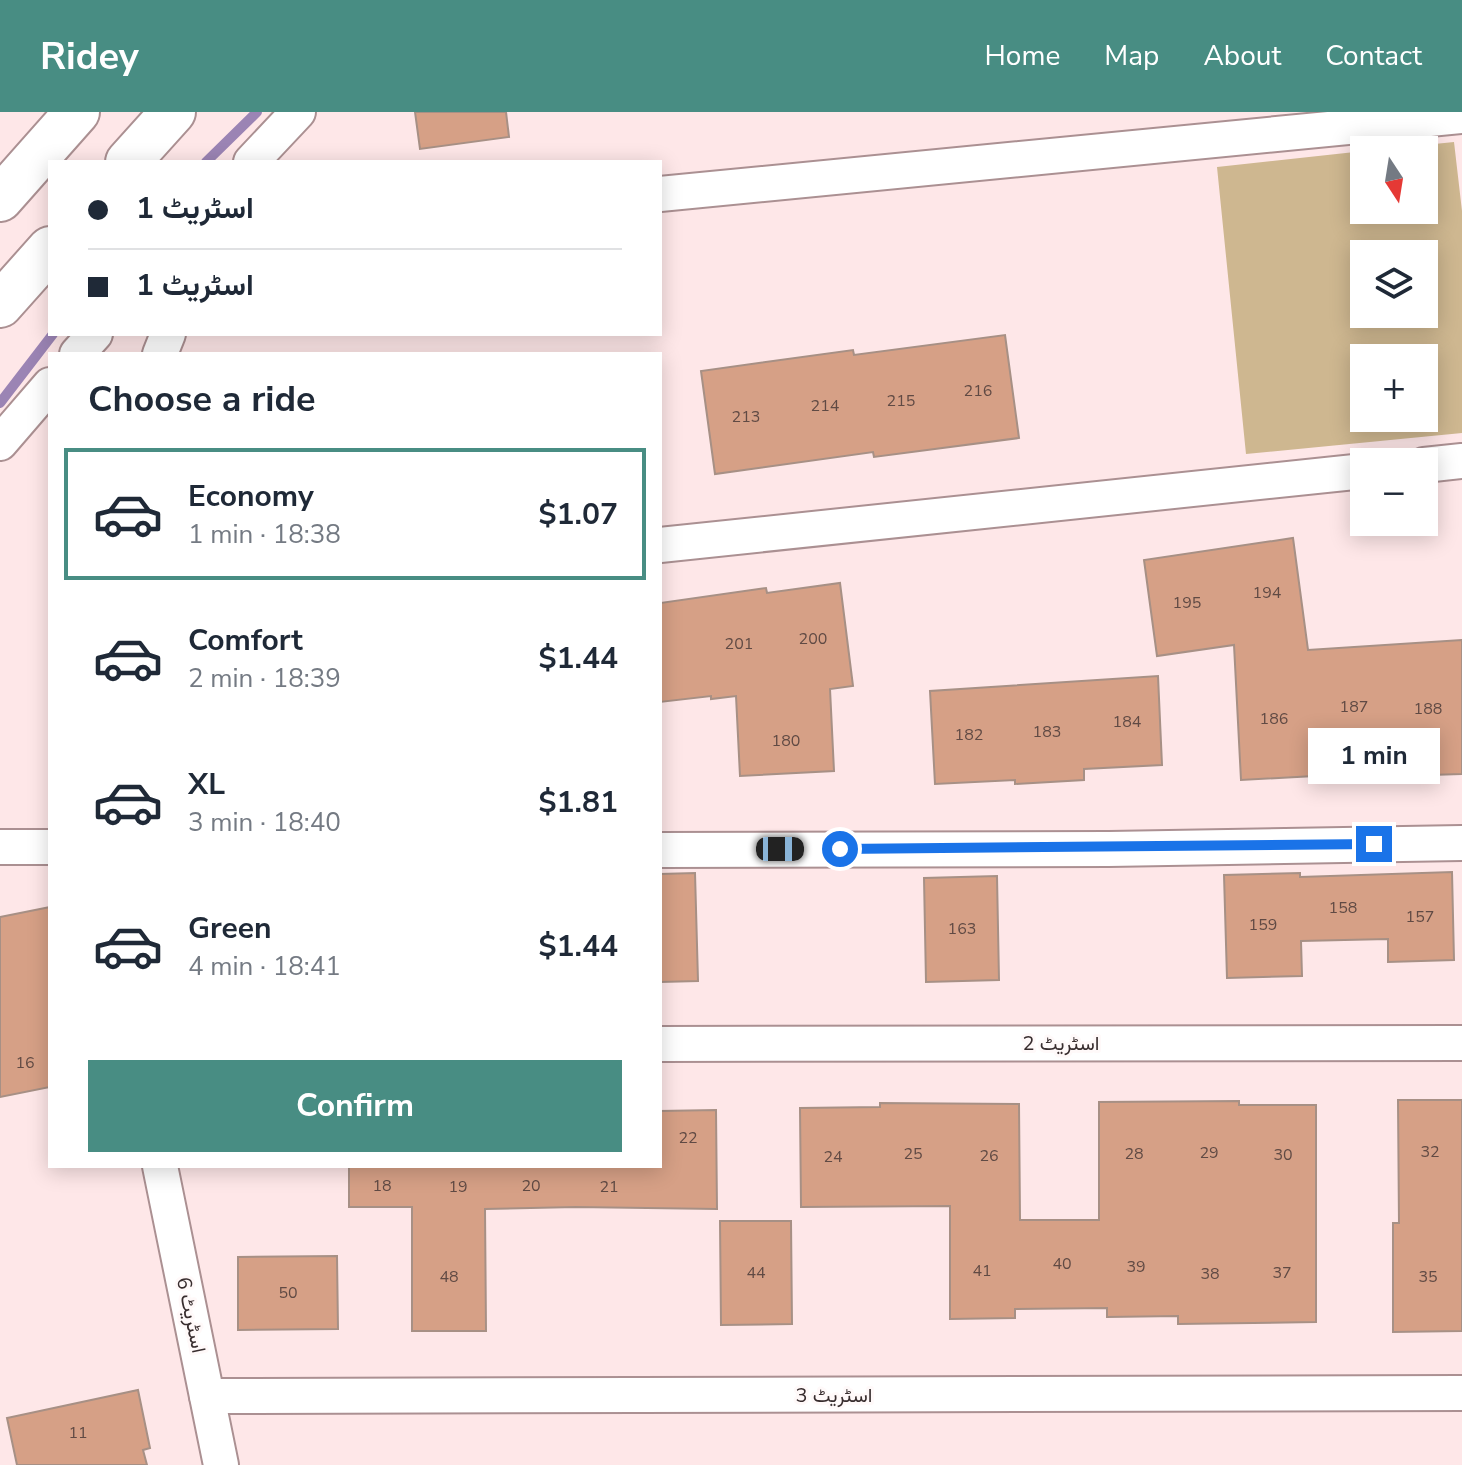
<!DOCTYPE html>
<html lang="en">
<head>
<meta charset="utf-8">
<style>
  body { margin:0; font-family:"Nunito Sans",Vazirmatn,sans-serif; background:#f6f6f7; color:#1f2937; height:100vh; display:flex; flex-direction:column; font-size:30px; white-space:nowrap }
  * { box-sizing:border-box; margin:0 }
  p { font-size:26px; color:#747a83 }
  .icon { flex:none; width:44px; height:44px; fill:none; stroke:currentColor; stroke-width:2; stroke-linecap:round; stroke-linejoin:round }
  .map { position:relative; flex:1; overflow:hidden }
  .side { position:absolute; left:48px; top:240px; width:614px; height:816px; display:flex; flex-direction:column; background:#fff; border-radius:0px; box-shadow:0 4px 20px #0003 }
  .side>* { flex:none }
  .guide { position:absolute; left:48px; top:48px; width:614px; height:176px; border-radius:0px; box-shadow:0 4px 20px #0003; display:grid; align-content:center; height:176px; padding:0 40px; background:#fff }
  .needle { width:52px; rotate:168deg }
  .tools { position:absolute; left:1350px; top:24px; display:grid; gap:16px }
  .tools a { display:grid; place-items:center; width:88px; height:88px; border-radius:0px; background:#fff; box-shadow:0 4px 20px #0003; font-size:40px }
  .end { position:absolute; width:36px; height:36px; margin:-18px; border:10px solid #1a73e8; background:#fff; box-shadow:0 0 0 4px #fff }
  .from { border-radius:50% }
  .bubble { position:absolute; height:56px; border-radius:0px; background:#fff; box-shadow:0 4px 20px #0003; font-size:26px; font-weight:700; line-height:56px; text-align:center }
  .car { position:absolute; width:24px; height:48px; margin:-24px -12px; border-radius:10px; box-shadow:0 0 6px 2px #0007; background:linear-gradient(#222 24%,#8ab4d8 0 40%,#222 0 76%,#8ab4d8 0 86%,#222 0) }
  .guide b { display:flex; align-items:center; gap:28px; height:76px; font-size:30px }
  .guide b+b { border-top:2px solid #e0e1e3 }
  .guide i { width:20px; height:20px; background:#1f2937 }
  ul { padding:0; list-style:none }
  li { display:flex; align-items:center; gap:24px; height:132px; margin:0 16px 12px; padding:0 24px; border:4px solid transparent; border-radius:0px }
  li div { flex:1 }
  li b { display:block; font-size:30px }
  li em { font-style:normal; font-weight:700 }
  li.active { border-color:#488d83 }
  li>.icon { width:72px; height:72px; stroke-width:1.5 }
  h2 { padding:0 40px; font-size:36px; line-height:96px }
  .cta { display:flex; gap:16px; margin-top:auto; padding:16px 40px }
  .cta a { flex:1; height:92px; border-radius:0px; background:#488d83; color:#fff; font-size:32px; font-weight:700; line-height:92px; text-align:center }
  header { display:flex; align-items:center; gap:48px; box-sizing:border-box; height:112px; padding:0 40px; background:#488d83; color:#fff }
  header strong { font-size:38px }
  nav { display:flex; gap:44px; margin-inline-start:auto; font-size:28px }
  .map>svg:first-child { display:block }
</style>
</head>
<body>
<header>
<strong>Ridey</strong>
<nav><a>Home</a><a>Map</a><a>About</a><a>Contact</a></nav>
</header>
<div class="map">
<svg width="1462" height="1353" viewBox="0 0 1462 1353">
  <rect width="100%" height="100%" fill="#fee7e8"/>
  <path fill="#ceb790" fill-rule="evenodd" d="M1454,30l8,69v222l-216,21 -29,-287 147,-16v59h60v-60h-48zM1364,142h60v60h-60zM1364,246h60v60h-60z"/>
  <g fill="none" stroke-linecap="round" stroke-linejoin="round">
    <g stroke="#9b84b4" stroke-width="10">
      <path d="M206,50l51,-50"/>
      <path d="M0,291l53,-69"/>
    </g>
  </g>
  <g fill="#d6a086" stroke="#a79085" stroke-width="2">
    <path d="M415,0h91l3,25 -89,12z"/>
    <path d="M1005,223l14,103 -145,19 -1,-5 -158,22 -14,-103 152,-21 1,5z"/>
    <path d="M1293,426l15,112 154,-10v134l-64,2 -1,-12 -83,4v8l-73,4 -7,-135 -77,11 -13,-96z"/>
    <path d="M840,471l13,103 -23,3 4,82 -94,5 -4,-80 -25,3v-3l-51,6v-99l106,-15 1,5z"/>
    <path d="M1158,564l4,89 -78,4v11l-69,4v-4l-80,4 -5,-93z"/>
    <path d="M1452,760l2,88 -66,2v-23l-87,2 1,35 -75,2 -3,-103 76,-2v4z"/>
    <path d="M695,761l3,108 -38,1v-108z"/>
    <path d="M997,764l2,104 -73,2 -2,-104z"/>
    <path d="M50,795v180l-50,10v-180z"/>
    <path d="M1398,988h64v231l-69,1v-109h6z"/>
    <path d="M1239,989v4h77v217l-138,2v-8l-71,1v-9l-92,1v9l-65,1v-113l-149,1 -1,-99 80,-1v-4l139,1 1,116h79v-118z"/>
    <path d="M716,998l1,99 -141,-2 -91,2 1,122h-74v-124h-63v-41h311v-55z"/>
    <path d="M720,1109h71l1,103 -71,1z"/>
    <path d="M337,1144l1,73 -100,1v-73z"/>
    <path d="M138,1278l12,58 -7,2 4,15h-130l-10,-47z"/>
  </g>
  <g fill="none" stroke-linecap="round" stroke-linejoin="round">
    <defs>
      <g id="minor">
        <path d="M251,50l47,-50"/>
        <path d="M660,82l802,-78"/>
        <path d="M77,242l18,-20"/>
        <path d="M160,242l8,-20"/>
        <path d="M0,331l50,-58"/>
        <path d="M1424,353l38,-4"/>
        <path d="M660,433l704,-74"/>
        <path d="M0,735h50"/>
        <path d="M660,738l449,-1 353,-6"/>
        <path d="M660,932l802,-1"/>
        <path d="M160,1054l61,299"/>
        <path d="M207,1284l1255,-3"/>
      </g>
      <g id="highway">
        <path d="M128,50l45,-50"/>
        <path d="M0,87l77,-87"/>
        <path d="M0,193l50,-56"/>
      </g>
    </defs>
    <use href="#minor" stroke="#ab9092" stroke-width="38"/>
    <use href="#highway" stroke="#ab9092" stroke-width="48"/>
    <use href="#minor" stroke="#fff" stroke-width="34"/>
    <use href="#highway" stroke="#fff" stroke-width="44"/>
  </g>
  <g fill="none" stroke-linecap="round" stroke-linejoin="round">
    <path stroke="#1a73e8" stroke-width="10" d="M840,737l534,-5"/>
  </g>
  <g text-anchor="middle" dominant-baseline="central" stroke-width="6" stroke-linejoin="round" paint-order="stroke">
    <g font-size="16" fill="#604a44">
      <text x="978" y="279">216</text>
      <text x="901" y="289">215</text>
      <text x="825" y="294">214</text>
      <text x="746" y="305">213</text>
      <text x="1267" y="481">194</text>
      <text x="1187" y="491">195</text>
      <text x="813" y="527">200</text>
      <text x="739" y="532">201</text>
      <text x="1354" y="595">187</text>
      <text x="1428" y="597">188</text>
      <text x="1274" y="607">186</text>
      <text x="1127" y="610">184</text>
      <text x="1047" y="620">183</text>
      <text x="969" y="623">182</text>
      <text x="786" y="629">180</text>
      <text x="1343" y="796">158</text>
      <text x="1420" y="805">157</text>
      <text x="1263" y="813">159</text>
      <text x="962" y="817">163</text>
      <text x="25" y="951">16</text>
      <text x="688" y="1026">22</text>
      <text x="1430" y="1040">32</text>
      <text x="1209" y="1041">29</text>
      <text x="913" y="1042">25</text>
      <text x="1134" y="1042">28</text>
      <text x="1283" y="1043">30</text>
      <text x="989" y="1044">26</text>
      <text x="833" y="1045">24</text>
      <text x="382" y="1074">18</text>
      <text x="531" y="1074">20</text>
      <text x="458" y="1075">19</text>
      <text x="609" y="1075">21</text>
      <text x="1062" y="1152">40</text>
      <text x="1136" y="1155">39</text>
      <text x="982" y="1159">41</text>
      <text x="756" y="1161">44</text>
      <text x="1282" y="1161">37</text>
      <text x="1210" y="1162">38</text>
      <text x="449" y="1165">48</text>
      <text x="1428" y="1165">35</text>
      <text x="288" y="1181">50</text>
      <text x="78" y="1321">11</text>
    </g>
    <g font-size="20" fill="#382d2e" stroke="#fff9f9">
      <text x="1061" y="931">اسٹریٹ 2</text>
      <text transform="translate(191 1203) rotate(78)">اسٹریٹ 6</text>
      <text x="834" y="1283">اسٹریٹ 3</text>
    </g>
  </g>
</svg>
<div class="tools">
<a><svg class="needle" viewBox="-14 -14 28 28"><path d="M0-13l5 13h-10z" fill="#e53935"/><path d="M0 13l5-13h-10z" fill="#747a83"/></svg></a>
<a><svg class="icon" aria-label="layers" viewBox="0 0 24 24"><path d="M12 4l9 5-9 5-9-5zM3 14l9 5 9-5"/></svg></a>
<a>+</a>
<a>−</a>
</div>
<i class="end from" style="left:840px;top:737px"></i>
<i class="end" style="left:1374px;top:732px"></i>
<div class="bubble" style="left:1308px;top:616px;width:132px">1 min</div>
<i class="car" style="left:780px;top:737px;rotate:90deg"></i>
<div class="guide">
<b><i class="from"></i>اسٹریٹ 1</b>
<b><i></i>اسٹریٹ 1</b>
</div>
<section class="side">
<h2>Choose a ride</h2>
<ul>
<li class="active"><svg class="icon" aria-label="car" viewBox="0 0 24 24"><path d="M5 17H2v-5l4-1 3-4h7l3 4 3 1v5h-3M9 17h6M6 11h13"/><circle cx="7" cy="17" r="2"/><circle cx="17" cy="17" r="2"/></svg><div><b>Economy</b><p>1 min · 18:38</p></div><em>$1.07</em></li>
<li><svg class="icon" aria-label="car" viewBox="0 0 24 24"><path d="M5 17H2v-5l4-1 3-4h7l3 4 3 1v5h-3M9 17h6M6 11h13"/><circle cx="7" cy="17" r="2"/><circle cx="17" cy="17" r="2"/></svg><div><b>Comfort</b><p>2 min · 18:39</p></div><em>$1.44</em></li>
<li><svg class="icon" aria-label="car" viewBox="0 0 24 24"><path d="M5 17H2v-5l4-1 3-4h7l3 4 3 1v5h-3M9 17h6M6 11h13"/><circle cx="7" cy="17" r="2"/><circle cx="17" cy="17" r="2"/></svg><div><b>XL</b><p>3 min · 18:40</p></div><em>$1.81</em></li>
<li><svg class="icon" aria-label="car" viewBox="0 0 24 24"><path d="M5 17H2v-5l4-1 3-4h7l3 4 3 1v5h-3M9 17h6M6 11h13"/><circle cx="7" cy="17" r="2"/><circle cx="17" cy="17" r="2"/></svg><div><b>Green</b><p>4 min · 18:41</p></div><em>$1.44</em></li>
</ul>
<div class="cta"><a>Confirm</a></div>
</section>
</div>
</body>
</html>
